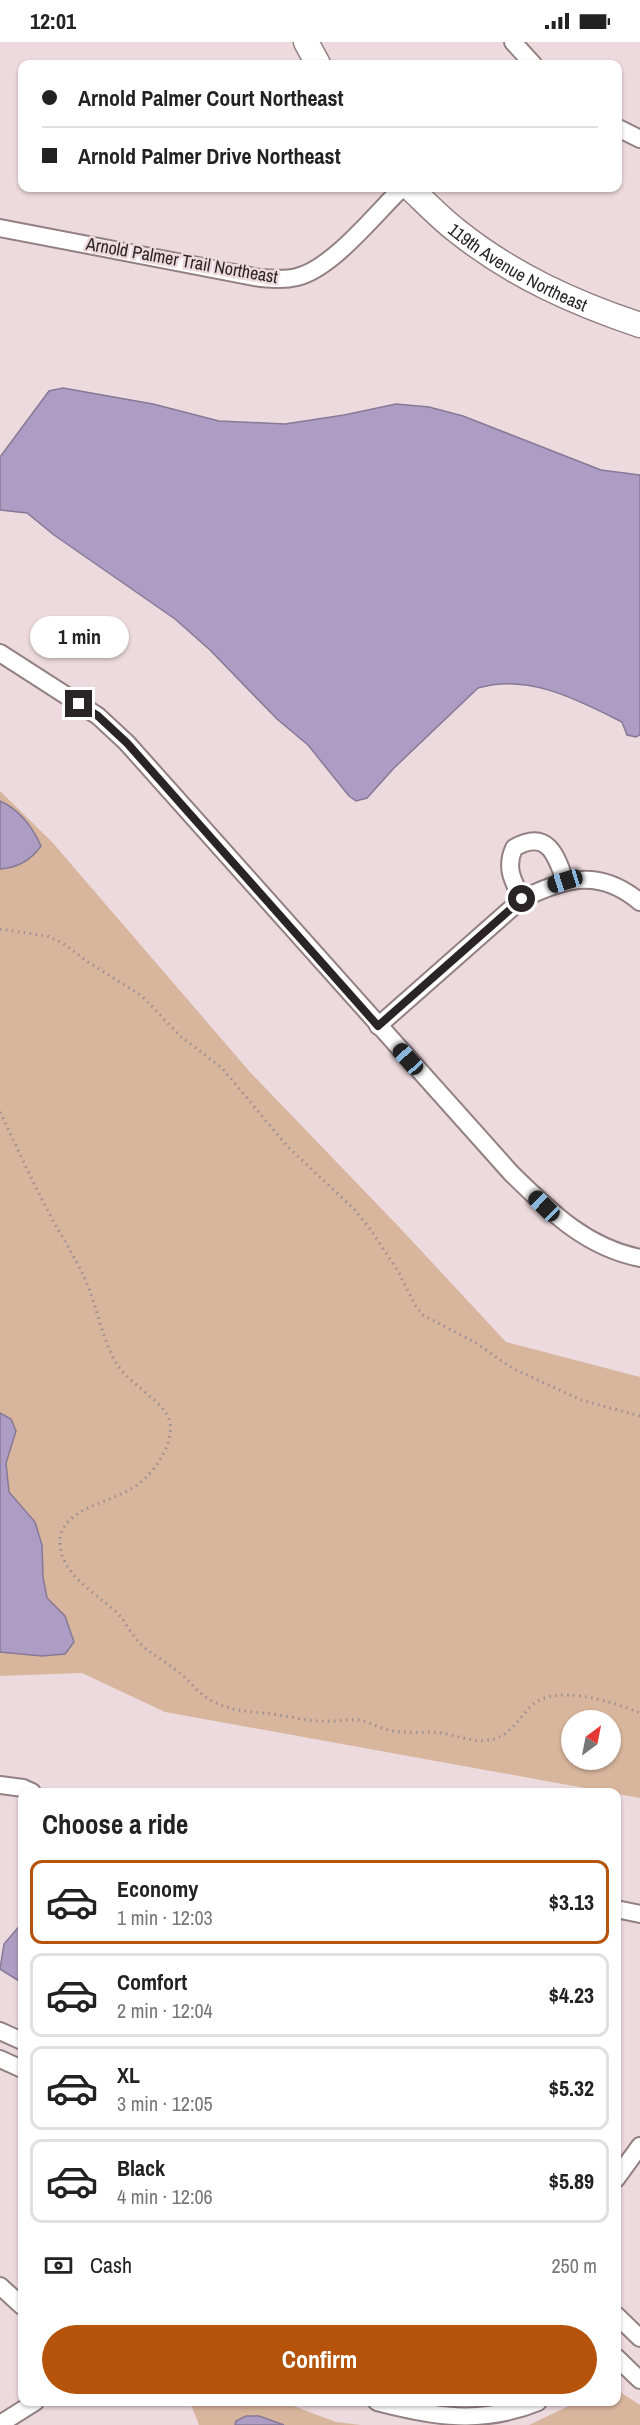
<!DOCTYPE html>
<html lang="en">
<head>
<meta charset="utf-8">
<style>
  body { margin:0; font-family:"Archivo Narrow",sans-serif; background:#f6f6f6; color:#222; height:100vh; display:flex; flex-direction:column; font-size:22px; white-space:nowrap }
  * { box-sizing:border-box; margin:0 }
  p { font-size:20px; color:#767676 }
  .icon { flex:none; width:33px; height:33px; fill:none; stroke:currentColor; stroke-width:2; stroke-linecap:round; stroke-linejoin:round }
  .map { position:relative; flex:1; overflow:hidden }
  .sheet { position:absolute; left:18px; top:1746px; width:603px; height:618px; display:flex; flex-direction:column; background:#fff; border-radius:12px; box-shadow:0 2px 4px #0004 }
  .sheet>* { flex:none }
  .banner { position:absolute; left:18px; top:18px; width:604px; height:132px; border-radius:12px; box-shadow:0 2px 4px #0004; display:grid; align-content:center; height:132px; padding:0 24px; background:#fff }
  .needle { width:39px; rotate:32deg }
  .controls { position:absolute; left:561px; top:1668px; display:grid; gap:12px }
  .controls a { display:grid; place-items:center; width:60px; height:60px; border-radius:50%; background:#fff; box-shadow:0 2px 4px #0004; font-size:30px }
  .end { position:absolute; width:27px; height:27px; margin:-14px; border:8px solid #2b2426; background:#fff; box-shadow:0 0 0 3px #fff }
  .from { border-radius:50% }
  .bubble { position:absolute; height:42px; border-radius:21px; background:#fff; box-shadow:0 2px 4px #0004; font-size:20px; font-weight:700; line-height:42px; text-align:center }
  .car { position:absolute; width:18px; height:36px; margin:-18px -9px; border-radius:8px; box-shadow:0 0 4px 2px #0007; background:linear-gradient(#222 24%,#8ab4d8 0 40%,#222 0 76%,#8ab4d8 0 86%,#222 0) }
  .banner b { display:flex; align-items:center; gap:21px; height:57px; font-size:22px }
  .banner b+b { border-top:2px solid #e0e0e0 }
  .banner i { width:15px; height:15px; background:#222 }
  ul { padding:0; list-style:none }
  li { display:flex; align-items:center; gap:18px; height:84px; margin:0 12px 9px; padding:0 12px; border:3px solid #e0e0e0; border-radius:12px }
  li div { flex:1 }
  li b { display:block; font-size:22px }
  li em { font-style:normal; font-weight:700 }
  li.selected { border-color:#b45309 }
  li>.icon { width:54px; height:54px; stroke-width:1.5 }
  h2 { padding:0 24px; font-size:27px; line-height:72px }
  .pay { display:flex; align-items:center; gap:15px; height:66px; padding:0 24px; font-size:22px }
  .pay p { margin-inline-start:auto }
  .action { display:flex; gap:12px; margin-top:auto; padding:12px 24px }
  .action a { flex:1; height:69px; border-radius:36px; background:#b45309; color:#fff; font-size:24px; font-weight:700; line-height:69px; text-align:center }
  .status { display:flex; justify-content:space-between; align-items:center; height:42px; padding:0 30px; background:#fff; direction:ltr }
  .status svg { height:16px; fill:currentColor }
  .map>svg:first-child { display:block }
</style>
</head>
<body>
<div class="status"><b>12:01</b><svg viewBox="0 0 49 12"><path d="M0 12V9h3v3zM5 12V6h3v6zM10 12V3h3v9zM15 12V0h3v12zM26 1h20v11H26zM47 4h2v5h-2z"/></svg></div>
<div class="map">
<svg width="640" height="2383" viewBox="0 0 640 2383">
  <rect width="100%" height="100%" fill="#eddadf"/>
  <g fill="#d8b69d" fill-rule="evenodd">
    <path d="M0,749l52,51 198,230 150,156 106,114 134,35v421l-475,-86 -83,-39 -82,3zM572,1678h38v40h-38z"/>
    <path d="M617,2348l23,15v20h-111l48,-23h39z"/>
    <path d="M190,2360h93l53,20 25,3h-162z"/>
  </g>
  <g fill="#ad9dc4" stroke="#867995" stroke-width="1.5">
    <path d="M63,346l90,16 66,17 66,3 59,-9 52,-11 33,3 34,9 138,54 39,5v260l-4,2 -9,-2 -5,-13c-44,-22 -94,-49 -144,-34l-84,80 -27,30 -11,3 -7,-5 -41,-51 -31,-26 -67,-69 -35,-31 -121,-84 -27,-22 -27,-3v-53l49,-66z"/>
    <path d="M0,759c20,9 32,25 41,45 -10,14 -24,22 -41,23z"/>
    <path d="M0,1371l11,6 5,12 -10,32 3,29 26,30 7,23 1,32 4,21 18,18 9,26 -9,12 -23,2 -42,-4z"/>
    <path d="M22,1881v60l-22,-14 4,-25z"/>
    <path d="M246,2374h13l25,9h-49l1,-4z"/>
  </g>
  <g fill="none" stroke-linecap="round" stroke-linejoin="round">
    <defs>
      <g id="street">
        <path d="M513,0l20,22"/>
        <path d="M618,86l22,11"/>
        <path d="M0,186l260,50c13,1 25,2 37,-1 36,-9 78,-63 105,-89"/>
        <path d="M0,611l98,63 29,27 384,430c39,38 74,74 129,85"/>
        <path d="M522,857c-9,-18 -17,-31 -8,-51 33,-19 42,6 51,33"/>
        <path d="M378,984l144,-127c44,-21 77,-31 118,3"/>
        <path d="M0,1743l23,3 9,4"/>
        <path d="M616,1867l24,5"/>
        <path d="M0,1989l22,10"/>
        <path d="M0,2017l22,10"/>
        <path d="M616,2137l24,-33"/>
        <path d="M0,2244l22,20"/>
        <path d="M616,2273l24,23"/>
        <path d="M616,2315l24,23"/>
        <path d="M377,2360c57,15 105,23 161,0"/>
        <path d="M0,2382l35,-22"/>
      </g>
      <g id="secondary">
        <path d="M306,0l12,22"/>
        <path id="s1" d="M410,146c15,14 30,30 47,43 55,44 117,72 183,94"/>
      </g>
    </defs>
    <use href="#street" stroke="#928085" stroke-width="20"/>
    <use href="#secondary" stroke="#928085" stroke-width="27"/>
    <g stroke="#9c8e92" stroke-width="3" stroke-dasharray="1.5 4.5" stroke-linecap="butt">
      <path d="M0,887l47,7 16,7 25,19 54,34 38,40 42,32 65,78 68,64 15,19 28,42 17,34 8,10 53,28 36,25 69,32 59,16"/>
      <path d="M0,1070c16,33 31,67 48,99 11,22 25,42 35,64 14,28 17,59 32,86 12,23 52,41 55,62 2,12 -3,25 -9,35 -8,14 -20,26 -34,33 -23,13 -69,20 -67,53 2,34 41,51 61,73 4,5 7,11 10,15 14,21 28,24 46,39 12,8 19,21 32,28 22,14 45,12 70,16 14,2 28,6 42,6 12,1 25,-2 37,-1 12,2 23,9 35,11 16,3 32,0 48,2 15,2 33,10 48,7 20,-3 28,-19 41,-33 23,-25 84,-5 110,6"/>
    </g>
    <use href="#street" stroke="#fff" stroke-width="16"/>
    <use href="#secondary" stroke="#fff" stroke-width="24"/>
  </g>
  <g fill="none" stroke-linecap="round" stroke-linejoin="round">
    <path stroke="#2b2426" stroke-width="8" d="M79,662l19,12 29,27 251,283 144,-127"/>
  </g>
  <g text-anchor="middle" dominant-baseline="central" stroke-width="5" stroke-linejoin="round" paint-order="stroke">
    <g font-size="18" fill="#2b2426" stroke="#eddadf">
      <text transform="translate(182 218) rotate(10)">Arnold Palmer Trail Northeast</text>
      <text stroke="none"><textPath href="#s1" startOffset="135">119th Avenue Northeast</textPath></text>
    </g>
  </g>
</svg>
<div class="controls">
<a><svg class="needle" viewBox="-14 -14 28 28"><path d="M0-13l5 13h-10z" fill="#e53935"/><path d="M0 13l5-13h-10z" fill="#767676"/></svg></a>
</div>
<i class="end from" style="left:522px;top:857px"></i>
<i class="end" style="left:79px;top:662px"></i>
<div class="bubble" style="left:30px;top:574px;width:99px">1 min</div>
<i class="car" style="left:565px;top:839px;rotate:253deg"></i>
<i class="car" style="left:408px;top:1017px;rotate:318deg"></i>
<i class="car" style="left:544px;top:1164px;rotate:314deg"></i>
<div class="banner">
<b><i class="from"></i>Arnold Palmer Court Northeast</b>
<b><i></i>Arnold Palmer Drive Northeast</b>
</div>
<section class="sheet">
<h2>Choose a ride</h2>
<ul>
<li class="selected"><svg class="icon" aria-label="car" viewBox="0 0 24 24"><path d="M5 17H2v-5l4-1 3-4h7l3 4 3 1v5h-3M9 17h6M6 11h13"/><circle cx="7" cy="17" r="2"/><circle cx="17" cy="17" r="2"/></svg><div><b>Economy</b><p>1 min · 12:03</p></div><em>$3.13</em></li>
<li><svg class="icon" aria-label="car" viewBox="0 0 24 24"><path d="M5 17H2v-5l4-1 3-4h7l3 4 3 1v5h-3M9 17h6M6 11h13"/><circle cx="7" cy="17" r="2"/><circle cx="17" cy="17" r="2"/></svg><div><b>Comfort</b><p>2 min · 12:04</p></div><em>$4.23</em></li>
<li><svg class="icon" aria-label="car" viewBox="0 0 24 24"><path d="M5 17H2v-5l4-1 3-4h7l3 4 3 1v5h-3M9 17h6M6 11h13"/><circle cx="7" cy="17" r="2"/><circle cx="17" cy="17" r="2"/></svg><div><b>XL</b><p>3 min · 12:05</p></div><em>$5.32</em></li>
<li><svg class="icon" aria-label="car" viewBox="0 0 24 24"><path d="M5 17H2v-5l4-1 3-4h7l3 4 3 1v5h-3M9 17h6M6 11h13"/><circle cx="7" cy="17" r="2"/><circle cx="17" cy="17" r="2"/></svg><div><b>Black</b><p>4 min · 12:06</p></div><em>$5.89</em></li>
</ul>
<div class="pay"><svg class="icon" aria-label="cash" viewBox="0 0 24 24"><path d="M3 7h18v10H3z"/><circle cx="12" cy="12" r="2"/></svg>Cash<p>250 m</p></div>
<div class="action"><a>Confirm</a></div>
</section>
</div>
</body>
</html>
